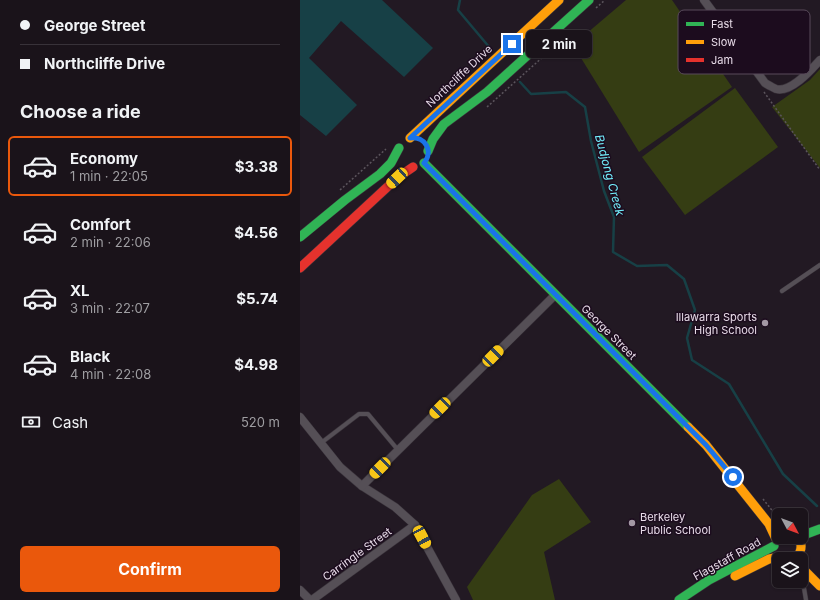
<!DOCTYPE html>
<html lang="en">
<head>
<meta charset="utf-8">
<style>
  body { margin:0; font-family:Inter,sans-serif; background:#231c23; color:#f1f3f6; height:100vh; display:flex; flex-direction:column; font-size:15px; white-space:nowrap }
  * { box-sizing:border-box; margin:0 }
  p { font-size:13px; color:#9f9ea2 }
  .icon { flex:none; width:22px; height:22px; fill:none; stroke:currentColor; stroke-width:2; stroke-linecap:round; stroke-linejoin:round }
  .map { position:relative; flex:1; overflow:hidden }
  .side { display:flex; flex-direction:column; background:#1a131a; width:300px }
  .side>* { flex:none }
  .guide { display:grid; align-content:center; height:88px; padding:0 20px; background:#1a131a }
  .needle { width:26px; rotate:131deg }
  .buttons { position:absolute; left:472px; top:508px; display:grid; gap:8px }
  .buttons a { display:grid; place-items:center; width:36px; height:36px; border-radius:6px; background:#1a131a; box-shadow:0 1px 3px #0004,0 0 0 1px #383239; font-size:20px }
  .end { position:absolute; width:18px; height:18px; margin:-9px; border:5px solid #1a73e8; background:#fff; box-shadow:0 0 0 2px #fff }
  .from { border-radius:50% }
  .bubble { position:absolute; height:28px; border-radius:6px; background:#1a131a; box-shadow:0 1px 3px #0004,0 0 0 1px #383239; font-size:13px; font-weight:700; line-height:28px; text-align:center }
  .car { position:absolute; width:12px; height:24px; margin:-12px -6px; border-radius:5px; box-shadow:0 0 3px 1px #0007; background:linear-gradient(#f5c518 24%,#345 0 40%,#f5c518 0 76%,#345 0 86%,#f5c518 0) }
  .guide b { display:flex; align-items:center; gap:14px; height:38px; font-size:15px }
  .guide b+b { border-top:1px solid #383239 }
  .guide i { width:10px; height:10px; background:#f1f3f6 }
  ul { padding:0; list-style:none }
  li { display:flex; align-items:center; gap:12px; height:60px; margin:0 8px 6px; padding:0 12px; border:2px solid transparent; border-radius:6px }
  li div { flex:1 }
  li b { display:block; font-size:15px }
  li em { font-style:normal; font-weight:700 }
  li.current { border-color:#ea580c }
  li>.icon { width:36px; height:36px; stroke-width:1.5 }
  h2 { padding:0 20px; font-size:18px; line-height:48px }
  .pay { display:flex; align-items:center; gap:10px; height:44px; padding:0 20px; font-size:15px }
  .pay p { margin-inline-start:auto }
  .cta { display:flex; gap:8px; margin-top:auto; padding:8px 20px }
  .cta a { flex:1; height:46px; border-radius:6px; background:#ea580c; color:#fff; font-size:16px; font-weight:700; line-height:46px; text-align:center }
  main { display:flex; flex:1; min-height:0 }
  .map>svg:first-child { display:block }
</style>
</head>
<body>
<main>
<section class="side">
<div class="guide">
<b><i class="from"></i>George Street</b>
<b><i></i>Northcliffe Drive</b>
</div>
<h2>Choose a ride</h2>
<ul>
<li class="current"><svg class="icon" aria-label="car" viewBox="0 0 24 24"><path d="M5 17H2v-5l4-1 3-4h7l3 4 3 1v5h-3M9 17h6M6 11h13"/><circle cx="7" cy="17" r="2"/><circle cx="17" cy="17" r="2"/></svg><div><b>Economy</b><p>1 min · 22:05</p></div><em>$3.38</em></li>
<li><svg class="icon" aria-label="car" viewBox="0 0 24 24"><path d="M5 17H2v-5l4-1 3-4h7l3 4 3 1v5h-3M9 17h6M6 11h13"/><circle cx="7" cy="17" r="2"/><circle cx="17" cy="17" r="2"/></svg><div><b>Comfort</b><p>2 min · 22:06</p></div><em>$4.56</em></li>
<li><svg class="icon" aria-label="car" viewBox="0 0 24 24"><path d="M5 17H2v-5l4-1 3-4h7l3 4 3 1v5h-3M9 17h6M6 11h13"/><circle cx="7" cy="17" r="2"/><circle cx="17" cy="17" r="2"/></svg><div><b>XL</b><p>3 min · 22:07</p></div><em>$5.74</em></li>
<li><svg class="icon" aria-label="car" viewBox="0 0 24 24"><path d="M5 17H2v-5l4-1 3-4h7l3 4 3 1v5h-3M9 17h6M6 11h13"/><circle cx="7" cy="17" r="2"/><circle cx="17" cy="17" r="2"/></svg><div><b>Black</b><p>4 min · 22:08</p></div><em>$4.98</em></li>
</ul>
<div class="pay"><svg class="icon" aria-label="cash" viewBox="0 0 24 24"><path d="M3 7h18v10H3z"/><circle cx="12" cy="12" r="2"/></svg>Cash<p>520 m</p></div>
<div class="cta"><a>Confirm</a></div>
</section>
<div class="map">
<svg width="520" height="600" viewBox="0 0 520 600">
  <rect width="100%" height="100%" fill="#221923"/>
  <g fill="#353d13">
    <path d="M326,0h46l60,87 -93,65 -66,-107z"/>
    <path d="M520,69v99l-48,-61 38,-27z"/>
    <path d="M435,88l43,59 -93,68 -43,-58z"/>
    <path d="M259,479l32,43 -47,30 11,48h-82l-6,-13 65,-92z"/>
  </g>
  <path fill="#174046" d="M0,0h82l51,48 -29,29 -63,-56 -32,37 48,47 -31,31 -26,-21z"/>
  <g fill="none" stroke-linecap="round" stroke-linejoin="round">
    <g stroke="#174046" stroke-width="2.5">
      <path d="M160,0l-2,10 32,38"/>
      <path d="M220,82l11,12 35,-2 19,15 6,34 13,50 10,26 -1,35 24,14 30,-1 17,14 11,31 -8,28 5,22 37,24 54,90 34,32"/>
    </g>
    <defs>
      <g id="lane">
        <path d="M482,291l38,-26"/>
        <path d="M21,443l38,-29h9l30,36"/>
        <path d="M506,600l-3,-18 6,-5"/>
      </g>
      <g id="street">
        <path d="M404,0l61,83c3,2 7,4 11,6 15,4 35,-19 44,-29"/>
        <path d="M0,417l40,50 22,19 33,21 20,18 41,75"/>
        <path d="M62,486l193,-191"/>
        <path d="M0,590l10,10"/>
        <path d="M12,600l103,-75"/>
      </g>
      <g id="fast">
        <path d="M128,151l5,-12 11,-15 43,-32 102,-92"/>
        <path d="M124,163l264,264"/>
        <path d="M0,237l45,-37 35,-26 11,-11 8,-15"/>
        <path d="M501,536l19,-7"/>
        <path d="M379,600l30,-20 65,-34"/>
      </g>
      <g id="slow">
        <path d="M110,138l149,-138"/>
        <path d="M388,427l18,18 63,79 7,15"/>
        <path d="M494,559c8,-6 9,-14 4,-22"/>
        <path d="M501,567l19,19"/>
        <path d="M435,576l34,-17 10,-2"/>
      </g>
      <path id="jam" d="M0,268l97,-90 16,-11"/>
    </defs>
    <use href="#lane" stroke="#3b343c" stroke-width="5"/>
    <use href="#street" stroke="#3b343c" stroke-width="9"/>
    <use href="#fast" stroke="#3b343c" stroke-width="10"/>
    <use href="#slow" stroke="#3b343c" stroke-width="10"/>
    <use href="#jam" stroke="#3b343c" stroke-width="10"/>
    <g stroke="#5b545c" stroke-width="1.5" stroke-dasharray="2 2" stroke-linecap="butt">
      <path d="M296,8l9,-8"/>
      <path d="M464,92l56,78"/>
      <path d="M187,107l67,-60"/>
      <path d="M40,190l46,-41"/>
      <path d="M463,499l16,20"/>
    </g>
    <use href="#lane" stroke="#554f56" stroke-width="4"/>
    <use href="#street" stroke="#554f56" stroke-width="8"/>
    <use href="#fast" stroke="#30b455" stroke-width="9"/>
    <use href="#slow" stroke="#ff9f0a" stroke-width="9"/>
    <use href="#jam" stroke="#e5322d" stroke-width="9"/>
  </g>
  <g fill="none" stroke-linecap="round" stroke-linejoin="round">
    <path stroke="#1a73e8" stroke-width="5" d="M212,44l-102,94c15,-2 24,13 14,25l282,282 27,32"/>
  </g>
  <g fill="#a398a4" stroke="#1c0c1e" stroke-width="1.5">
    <circle cx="465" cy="323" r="4"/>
    <circle cx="332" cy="523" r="4"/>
  </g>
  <g text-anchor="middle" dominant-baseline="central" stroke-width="3" stroke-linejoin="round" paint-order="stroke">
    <g font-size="11" fill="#e8dce9" stroke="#1c0c1e">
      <text transform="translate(159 76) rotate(-43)">Northcliffe Drive</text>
      <text transform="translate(309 332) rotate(45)">George Street</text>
      <text transform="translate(57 554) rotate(-36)">Carringle Street</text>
      <text transform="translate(427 559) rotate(-29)">Flagstaff Road</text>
    </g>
    <g font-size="11" fill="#e8dce9" stroke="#1c0c1e" text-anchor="end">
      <text x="457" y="317">Illawarra Sports<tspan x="457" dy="13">High School</tspan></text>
      <text x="340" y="517" text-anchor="start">Berkeley<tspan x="340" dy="13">Public School</tspan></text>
    </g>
    <g font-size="12" font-style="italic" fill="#72effc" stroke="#1c0c1e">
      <text transform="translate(310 175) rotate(75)">Budjong Creek</text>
    </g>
  </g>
  <rect x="378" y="10" width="132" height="64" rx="6" fill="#1c0c1e" stroke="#594a5b" stroke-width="1"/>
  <rect x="386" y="22" width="18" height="4" fill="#30b455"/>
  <rect x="386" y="40" width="18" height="4" fill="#ff9f0a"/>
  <rect x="386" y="58" width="18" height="4" fill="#e5322d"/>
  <g font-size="11" fill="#e8dce9">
    <text x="411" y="28">Fast</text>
    <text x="411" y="46">Slow</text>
    <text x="411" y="64">Jam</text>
  </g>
</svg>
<div class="buttons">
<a><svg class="needle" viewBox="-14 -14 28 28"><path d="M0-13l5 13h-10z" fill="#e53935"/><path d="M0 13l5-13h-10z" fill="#9f9ea2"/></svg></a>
<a><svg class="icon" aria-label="layers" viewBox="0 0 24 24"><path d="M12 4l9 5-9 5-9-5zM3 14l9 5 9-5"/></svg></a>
</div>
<i class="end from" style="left:433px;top:477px"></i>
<i class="end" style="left:212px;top:44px"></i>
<div class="bubble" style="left:226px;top:30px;width:66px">2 min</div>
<i class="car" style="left:97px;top:178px;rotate:227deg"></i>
<i class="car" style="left:193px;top:356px;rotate:45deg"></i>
<i class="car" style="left:140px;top:408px;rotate:225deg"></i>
<i class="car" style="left:80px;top:468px;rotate:225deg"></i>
<i class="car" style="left:122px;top:537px;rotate:152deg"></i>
</div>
</main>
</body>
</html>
